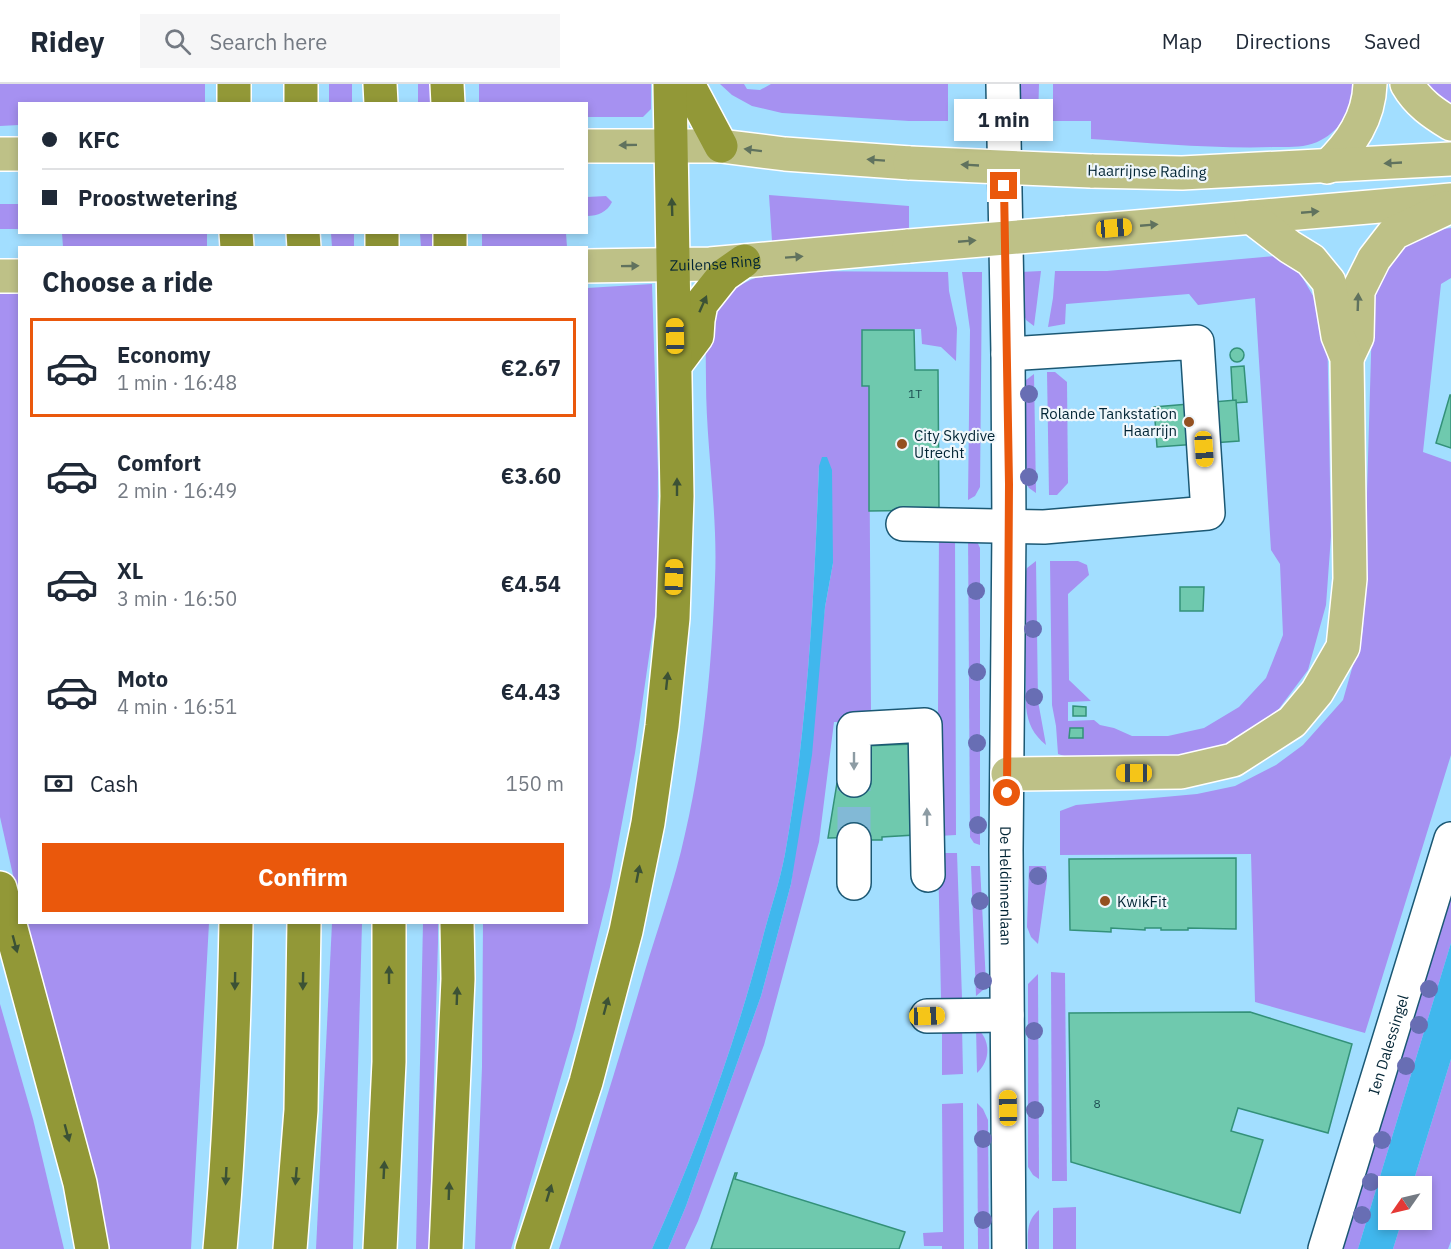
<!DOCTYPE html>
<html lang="en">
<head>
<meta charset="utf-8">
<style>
  body { margin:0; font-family:"IBM Plex Sans",sans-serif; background:#f6f6f7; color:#1f2937; height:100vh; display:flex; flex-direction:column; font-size:22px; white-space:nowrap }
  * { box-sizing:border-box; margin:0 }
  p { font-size:20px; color:#747a83 }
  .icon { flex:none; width:33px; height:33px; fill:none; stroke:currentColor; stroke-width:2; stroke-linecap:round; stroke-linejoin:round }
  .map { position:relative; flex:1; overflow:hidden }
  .details { position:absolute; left:18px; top:162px; width:570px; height:678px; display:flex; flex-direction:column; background:#fff; border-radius:0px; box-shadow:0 3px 9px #0003 }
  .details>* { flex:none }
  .hud { position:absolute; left:18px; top:18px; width:570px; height:132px; border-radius:0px; box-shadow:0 3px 9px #0003; display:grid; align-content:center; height:132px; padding:0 24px; background:#fff }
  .needle { width:39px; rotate:236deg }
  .tools { position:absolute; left:1378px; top:1092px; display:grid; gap:12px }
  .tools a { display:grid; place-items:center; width:54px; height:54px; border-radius:0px; background:#fff; box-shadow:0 3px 9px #0003; font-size:30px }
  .end { position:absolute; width:27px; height:27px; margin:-14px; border:8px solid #ea580c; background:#fff; box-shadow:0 0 0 3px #fff }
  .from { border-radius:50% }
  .bubble { position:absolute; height:42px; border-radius:0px; background:#fff; box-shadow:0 3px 9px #0003; font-size:20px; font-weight:700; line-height:42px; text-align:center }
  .car { position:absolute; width:18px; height:36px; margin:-18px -9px; border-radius:8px; box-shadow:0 0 4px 2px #0007; background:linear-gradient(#f5c518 24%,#345 0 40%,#f5c518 0 76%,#345 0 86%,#f5c518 0) }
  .hud b { display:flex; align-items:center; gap:21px; height:57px; font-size:22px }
  .hud b+b { border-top:2px solid #e0e1e3 }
  .hud i { width:15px; height:15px; background:#1f2937 }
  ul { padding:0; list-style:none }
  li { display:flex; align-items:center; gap:18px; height:99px; margin:0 12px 9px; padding:0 12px; border:3px solid transparent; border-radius:0px }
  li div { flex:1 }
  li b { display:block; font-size:22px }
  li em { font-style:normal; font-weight:700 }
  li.selected { border-color:#ea580c }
  li>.icon { width:54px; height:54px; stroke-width:1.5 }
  h2 { padding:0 24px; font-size:27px; line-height:72px }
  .pay { display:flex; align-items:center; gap:15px; height:66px; padding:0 24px; font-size:22px }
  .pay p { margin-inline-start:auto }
  .cta { display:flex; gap:12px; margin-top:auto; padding:12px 24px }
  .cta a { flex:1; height:69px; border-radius:0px; background:#ea580c; color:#fff; font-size:24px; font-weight:700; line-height:69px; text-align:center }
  header { display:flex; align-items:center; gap:36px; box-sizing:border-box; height:84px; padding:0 30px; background:#fff; border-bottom:2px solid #e0e1e3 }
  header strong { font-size:28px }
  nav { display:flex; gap:33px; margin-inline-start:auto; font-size:21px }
  .search { width:420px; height:54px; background:#f6f6f7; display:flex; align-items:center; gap:15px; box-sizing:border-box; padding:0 21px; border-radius:0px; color:#747a83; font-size:22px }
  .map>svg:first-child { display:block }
</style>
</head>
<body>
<header>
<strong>Ridey</strong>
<div class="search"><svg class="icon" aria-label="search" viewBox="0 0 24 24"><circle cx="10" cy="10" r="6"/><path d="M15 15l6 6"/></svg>Search here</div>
<nav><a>Map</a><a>Directions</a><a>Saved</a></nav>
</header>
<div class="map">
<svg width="1451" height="1165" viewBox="0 0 1451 1165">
  <rect width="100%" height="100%" fill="#a2deff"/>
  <g fill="#a691f1">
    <path d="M0,0h205v19l-185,1 -1,21 -19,1z"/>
    <rect x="329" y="0" width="23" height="19"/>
    <rect x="418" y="0" width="12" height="19"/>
    <path d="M479,0h172v25l-8,8h-56l-1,-13 -107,-1z"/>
    <path d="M720,0h24l3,5 13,1 11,-6h177v37h-39l-127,-8 -30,-7 -20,-11z"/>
    <path d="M1020,0h19l-1,37 -17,1z"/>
    <path d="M1053,0h301c0,23 -13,46 -33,56 -14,8 -31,7 -46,7 -61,2 -123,-4 -184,-8v-18h-38z"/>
    <path d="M1418,0h33v31z"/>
    <path d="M769,111l140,11v28l-137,7z"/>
    <path d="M606,112l6,6c-5,10 -14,14 -25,14v-19z"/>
    <rect x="0" y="120" width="19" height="25"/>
    <path d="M1451,144v50l-10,6 -18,168 28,10v293l-86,278 -110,-31 -4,-148 -191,1v-44l16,-6 121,-11 38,-8 41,-21 27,-20 40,-45 20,-70 9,-309 2,-37 19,-29 33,-24z"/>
    <path d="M62,149h145v14h-144z"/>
    <path d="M331,149h23v14h-22z"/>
    <path d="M420,149h12v14h-11z"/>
    <path d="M482,149h84l1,14h-85z"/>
    <path d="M1275,172l26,19 26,45 4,216 -5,69 -18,65 -36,48 -39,25 -39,12 -117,5 -19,-6 -2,-28 -4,-21 -2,-144h28l9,4 2,10 -21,19 1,86 22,21 -23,1v19l26,-1 6,5 14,3 18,8h36l36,-8 35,-21 27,-29 17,-43 -3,-71 -9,-14 -16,-252 -57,7 -9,-11 -123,10 -1,20 -17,3 5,-29 2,-27h52z"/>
    <path d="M782,187l166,1 1,19 8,37 -1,33 -15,-14 -19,-3 -1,-15 -59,1 7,56 2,327 67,-1 1,-181h16l1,304 -18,1 -2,-116 -102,2 -15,120 -55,203 -66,176 -13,28h-17l18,-43 75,-210 30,-112 34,-277 8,-44 -14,-97c-5,130 -11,260 -34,388 -5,27 -14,53 -21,79 -28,109 -66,214 -112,316h-93c29,-91 58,-183 85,-275 14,-47 31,-93 41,-140 19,-82 27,-171 30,-255 3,-66 -9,-132 -9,-198 0,-21 -2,-43 6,-62 11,-30 40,-43 70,-48z"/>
    <path d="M1041,187l-7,55 -8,-6 -4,-11 -1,-37z"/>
    <path d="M962,188h20l-2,215 -5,9 -7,4 2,-170z"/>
    <path d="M652,200l6,188 -1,129 -22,152 -25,134 -35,142 -64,220h-36l7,-182 1,-144 103,-1 1,-634z"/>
    <path d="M0,209h20l-1,609 -19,-85z"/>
    <path d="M1047,288h8l12,10 1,101 -11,12h-8z"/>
    <path d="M1034,290l2,119 -7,-5 -6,-9 -1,-90 4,-9z"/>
    <path d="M968,447l7,6 5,11v297l-6,-2 -4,-6z"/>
    <path d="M1036,477l2,140 8,44c-13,-11 -18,-21 -20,-38l-2,-129 3,-10z"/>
    <path d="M938,769h19l5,145h-21z"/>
    <path d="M971,782h9l6,117 -3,7 -7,6z"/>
    <path d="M1029,782h17l1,13 -9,65 -7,-7 -4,-10z"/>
    <path d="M1451,812v47l-93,306h-16z"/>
    <path d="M24,839h185l-18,326h-81c-21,-111 -54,-218 -86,-326z"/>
    <path d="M332,839h30l-9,326h-37z"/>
    <path d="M423,839h15v19l-9,307h-13z"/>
    <path d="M1051,888l14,1 2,208h-15z"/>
    <path d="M1038,890l1,205 -6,-4 -5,-8v-183z"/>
    <path d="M0,920l33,115 31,130h-64z"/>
    <path d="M942,942h20l1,48 -21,1z"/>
    <path d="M976,943c15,13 15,33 1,46z"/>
    <path d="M1451,975v182l-3,8h-55l9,-29h20v-34h-10z"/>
    <path d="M963,1019l1,146h-22v-3h-18l-1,-13 20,-1 -1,-128z"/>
    <path d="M977,1019l6,6 5,11 1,129h-11z"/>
    <path d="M1076,1123v42h-23v-41z"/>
    <path d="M1039,1126v39h-11c0,-16 -2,-28 11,-39z"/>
  </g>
  <g fill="#40b7ed">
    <path d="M822,373h5l5,13 1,93 -8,44 -13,148 -21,129 -30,112 -75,210 -18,43h-16c46,-102 84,-207 112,-316 7,-26 16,-52 21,-79 23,-128 29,-258 34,-388z"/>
    <path d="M1451,859v116l-39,127h-23v34h13l-9,29h-35z"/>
  </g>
  <g fill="#6fc9ae" stroke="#339179" stroke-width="1.5">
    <path d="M862,246h52l1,40h23l1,140 -70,1v-125h-7z"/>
    <circle cx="1237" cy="271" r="7"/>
    <path d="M1244,282l3,36 -14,1 -2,-36z"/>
    <path d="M1450,311h1v53l-15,-5z"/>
    <path d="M1236,316l3,41 -82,6 -3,-40z"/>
    <path d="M1180,503h24l-1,24h-23z"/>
    <path d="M1073,622l13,1v9h-13z"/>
    <path d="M1070,644h13v10h-14z"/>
    <path d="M913,660l2,91 -33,2v3h-16v-3l-38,1 9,-55 28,-1 -1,-36z"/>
    <path d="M1236,774v71l-48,-1v2h-27v-2h-16v2l-34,-2v4l-41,-2 -1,-71z"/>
    <path d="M1250,928l102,32 -24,89 -90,-25 -7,23 32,9 -23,73 -169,-51 -2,-149z"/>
    <path d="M735,1089h2l-2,6 170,53 -6,17h-188z"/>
  </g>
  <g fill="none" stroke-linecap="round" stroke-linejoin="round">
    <path stroke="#82b9d6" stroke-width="33" stroke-dasharray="33 16" stroke-linecap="butt" d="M854,756v-60"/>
    <defs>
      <g id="minor">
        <path id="s1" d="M1003,0l5,270 1,174 -3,322 3,399"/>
        <path d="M903,440l141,3 164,-14 -11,-171 -189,12"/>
        <path d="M854,696v-51l71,-4 3,150"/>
        <path d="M854,799v-43"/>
        <path d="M927,932l80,-1"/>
        <path id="s2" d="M1325,1165l126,-410"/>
      </g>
      <g id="major">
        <path d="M1407,0c11,19 26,29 44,40"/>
        <path d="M586,62h135l64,8 125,9"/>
        <path d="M0,70h20"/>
        <path d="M1327,83c24,-23 42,-49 43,-83"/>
        <path d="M1091,87l91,2 269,-14"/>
        <path d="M1066,149l385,-33"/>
        <path id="s3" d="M586,182l124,-2 199,-18"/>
        <path d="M0,192h20"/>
        <path d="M1348,272l9,-19 1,-46 16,-32 20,-26 53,-25"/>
        <path d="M1008,690l173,-2 52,-12 59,-38 25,-30 26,-45 7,-68 -3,-221 -9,-22 -9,-54 -18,-22 -21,-13 -39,-30"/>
      </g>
      <g id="highway">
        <path d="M234,0v20"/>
        <path d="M301,0v20"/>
        <path d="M380,0l1,20"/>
        <path d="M447,0l1,20"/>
        <path d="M688,0l33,62"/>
        <path d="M236,148l1,16"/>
        <path d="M303,148l1,16"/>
        <path d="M382,148v16"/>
        <path d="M450,148v16"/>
        <path d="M679,276l18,-24 1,-16 3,-16 23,-29 20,-14"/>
        <path d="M0,804l80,295 12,66"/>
        <path d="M220,1165c10,-109 14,-217 16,-327"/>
        <path d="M290,1165l11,-139 3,-188"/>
        <path d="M380,1165l9,-187v-140"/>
        <path d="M446,1165l12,-270 -1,-57"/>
        <path d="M532,1165l54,-167 40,-151 22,-108 14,-97 11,-108 4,-122 -7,-412"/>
      </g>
    </defs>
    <use href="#minor" stroke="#1b5874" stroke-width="36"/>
    <use href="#major" stroke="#fff" stroke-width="36"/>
    <use href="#highway" stroke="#fff" stroke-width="36"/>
    <use href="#minor" stroke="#fff" stroke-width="33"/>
    <use href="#major" stroke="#bec187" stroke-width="33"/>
    <use href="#highway" stroke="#929837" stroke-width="33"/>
    <defs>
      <g id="major-bridge">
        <path d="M910,79l181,8"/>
        <path d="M909,162l157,-13"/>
      </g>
    </defs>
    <use href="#major-bridge" stroke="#fff" stroke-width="36" stroke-linecap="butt"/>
    <use href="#major-bridge" stroke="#bec187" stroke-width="33"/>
  </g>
  <g fill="#686eb4">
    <circle cx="1029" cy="310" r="9"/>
    <circle cx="1029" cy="393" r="9"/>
    <circle cx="976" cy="507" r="9"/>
    <circle cx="1033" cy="545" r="9"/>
    <circle cx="977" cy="588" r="9"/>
    <circle cx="1034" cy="613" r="9"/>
    <circle cx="977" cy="659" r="9"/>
    <circle cx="978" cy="741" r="9"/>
    <circle cx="1038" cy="792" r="9"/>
    <circle cx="980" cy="817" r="9"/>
    <circle cx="983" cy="897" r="9"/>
    <circle cx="1429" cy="905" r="9"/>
    <circle cx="1419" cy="941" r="9"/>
    <circle cx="1034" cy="947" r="9"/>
    <circle cx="1406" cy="982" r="9"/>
    <circle cx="1035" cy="1026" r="9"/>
    <circle cx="983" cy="1055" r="9"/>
    <circle cx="1382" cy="1056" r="9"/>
    <circle cx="1371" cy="1098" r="9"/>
    <circle cx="1362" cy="1131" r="9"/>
    <circle cx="983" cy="1136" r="9"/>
  </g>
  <defs><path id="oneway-solid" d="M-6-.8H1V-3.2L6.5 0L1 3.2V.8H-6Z" transform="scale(1.5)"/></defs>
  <g fill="#60725e">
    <use href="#oneway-solid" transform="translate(628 61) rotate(179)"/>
    <use href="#oneway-solid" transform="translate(753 66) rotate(-173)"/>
    <use href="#oneway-solid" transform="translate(876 76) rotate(-176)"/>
    <use href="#oneway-solid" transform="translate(1393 79) rotate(177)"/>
    <use href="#oneway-solid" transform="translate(970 81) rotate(-177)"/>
    <use href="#oneway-solid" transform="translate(1310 128) rotate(-5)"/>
    <use href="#oneway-solid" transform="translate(1149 141) rotate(-5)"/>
    <use href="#oneway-solid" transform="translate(967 157) rotate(-5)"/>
    <use href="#oneway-solid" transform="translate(794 173) rotate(-4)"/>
    <use href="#oneway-solid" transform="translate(630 182) rotate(-1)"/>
    <use href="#oneway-solid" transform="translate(1358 218) rotate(-88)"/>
  </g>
  <g fill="#3c5235">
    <use href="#oneway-solid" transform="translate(672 123) rotate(-92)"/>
    <use href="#oneway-solid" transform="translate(703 220) rotate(-66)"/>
    <use href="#oneway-solid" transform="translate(677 403) rotate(-90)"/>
    <use href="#oneway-solid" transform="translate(667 597) rotate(-84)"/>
    <use href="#oneway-solid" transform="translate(638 790) rotate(-79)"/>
    <use href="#oneway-solid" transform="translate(15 860) rotate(75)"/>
    <use href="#oneway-solid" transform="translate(389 891) rotate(-90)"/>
    <use href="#oneway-solid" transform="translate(235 897) rotate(91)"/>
    <use href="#oneway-solid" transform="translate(303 897) rotate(91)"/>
    <use href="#oneway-solid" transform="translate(457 912) rotate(-88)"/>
    <use href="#oneway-solid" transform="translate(606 922) rotate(-75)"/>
    <use href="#oneway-solid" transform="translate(67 1049) rotate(75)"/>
    <use href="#oneway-solid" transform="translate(384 1086) rotate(-87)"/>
    <use href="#oneway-solid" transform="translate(226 1092) rotate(93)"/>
    <use href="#oneway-solid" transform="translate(296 1092) rotate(95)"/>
    <use href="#oneway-solid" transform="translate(449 1107) rotate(-88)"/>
    <use href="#oneway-solid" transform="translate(549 1109) rotate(-73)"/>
  </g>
  <g fill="#8d9ca4">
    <use href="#oneway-solid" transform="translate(854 677) rotate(90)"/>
    <use href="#oneway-solid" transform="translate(927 733) rotate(-91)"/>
  </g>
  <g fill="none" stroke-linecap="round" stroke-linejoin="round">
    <path stroke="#ea580c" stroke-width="8" d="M1004,102l5,298 -2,309"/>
  </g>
  <g fill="#945121" stroke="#f0f7fb" stroke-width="2">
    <circle cx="1189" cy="338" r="6"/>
    <circle cx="902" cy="360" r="6"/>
    <circle cx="1105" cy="817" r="6"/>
  </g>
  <g text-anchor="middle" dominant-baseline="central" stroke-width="4.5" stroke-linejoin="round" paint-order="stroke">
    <g font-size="12" fill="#1d4d52">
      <text x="915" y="309">1T</text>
      <text x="1097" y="1019">8</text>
    </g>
    <g font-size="15" fill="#022434" stroke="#f0f7fb">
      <text transform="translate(1147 87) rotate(1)">Haarrijnse Rading</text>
      <text stroke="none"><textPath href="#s3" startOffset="129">Zuilense Ring</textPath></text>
      <text stroke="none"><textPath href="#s1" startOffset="802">De Heldinnenlaan</textPath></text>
      <text stroke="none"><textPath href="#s2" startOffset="214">Ien Dalessingel</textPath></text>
    </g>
    <g font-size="15" fill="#022434" stroke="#f0f7fb" text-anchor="start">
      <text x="1177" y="329" text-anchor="end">Rolande Tankstation<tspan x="1177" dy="17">Haarrijn</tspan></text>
      <text x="914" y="351">City Skydive<tspan x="914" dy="17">Utrecht</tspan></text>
      <text x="1117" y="817">KwikFit</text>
    </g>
  </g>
</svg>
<div class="tools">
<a><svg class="needle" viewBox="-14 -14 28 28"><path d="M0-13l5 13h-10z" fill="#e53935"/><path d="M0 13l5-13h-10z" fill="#747a83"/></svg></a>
</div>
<i class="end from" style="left:1007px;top:709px"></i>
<i class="end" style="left:1004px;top:102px"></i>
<div class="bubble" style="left:954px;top:15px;width:99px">1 min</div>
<i class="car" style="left:1114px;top:144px;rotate:85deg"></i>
<i class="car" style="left:675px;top:252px;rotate:359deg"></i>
<i class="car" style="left:1204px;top:365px;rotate:176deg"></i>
<i class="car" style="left:674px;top:493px;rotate:2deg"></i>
<i class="car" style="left:1134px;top:689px;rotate:270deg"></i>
<i class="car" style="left:927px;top:932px;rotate:88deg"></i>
<i class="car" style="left:1008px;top:1024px;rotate:359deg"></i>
<div class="hud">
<b><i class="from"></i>KFC</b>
<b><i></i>Proostwetering</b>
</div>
<section class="details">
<h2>Choose a ride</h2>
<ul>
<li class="selected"><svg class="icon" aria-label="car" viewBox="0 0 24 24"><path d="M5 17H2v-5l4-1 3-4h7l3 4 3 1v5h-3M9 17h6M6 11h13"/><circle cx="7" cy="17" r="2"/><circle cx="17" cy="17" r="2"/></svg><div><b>Economy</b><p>1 min · 16:48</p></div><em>€2.67</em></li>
<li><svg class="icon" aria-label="car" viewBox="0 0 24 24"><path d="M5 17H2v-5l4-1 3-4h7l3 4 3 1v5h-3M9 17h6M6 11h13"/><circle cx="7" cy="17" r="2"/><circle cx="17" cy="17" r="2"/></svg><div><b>Comfort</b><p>2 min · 16:49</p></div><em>€3.60</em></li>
<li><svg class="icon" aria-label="car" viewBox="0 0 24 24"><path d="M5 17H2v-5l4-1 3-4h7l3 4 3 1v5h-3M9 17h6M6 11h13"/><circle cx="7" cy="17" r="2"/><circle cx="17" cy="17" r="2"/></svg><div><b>XL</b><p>3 min · 16:50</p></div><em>€4.54</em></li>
<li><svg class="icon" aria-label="car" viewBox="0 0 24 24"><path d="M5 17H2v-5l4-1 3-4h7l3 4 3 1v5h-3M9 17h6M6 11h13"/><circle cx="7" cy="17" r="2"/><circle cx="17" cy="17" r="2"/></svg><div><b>Moto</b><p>4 min · 16:51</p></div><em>€4.43</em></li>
</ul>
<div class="pay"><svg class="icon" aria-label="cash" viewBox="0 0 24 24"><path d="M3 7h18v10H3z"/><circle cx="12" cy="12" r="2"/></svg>Cash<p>150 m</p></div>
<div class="cta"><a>Confirm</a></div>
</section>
</div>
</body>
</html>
